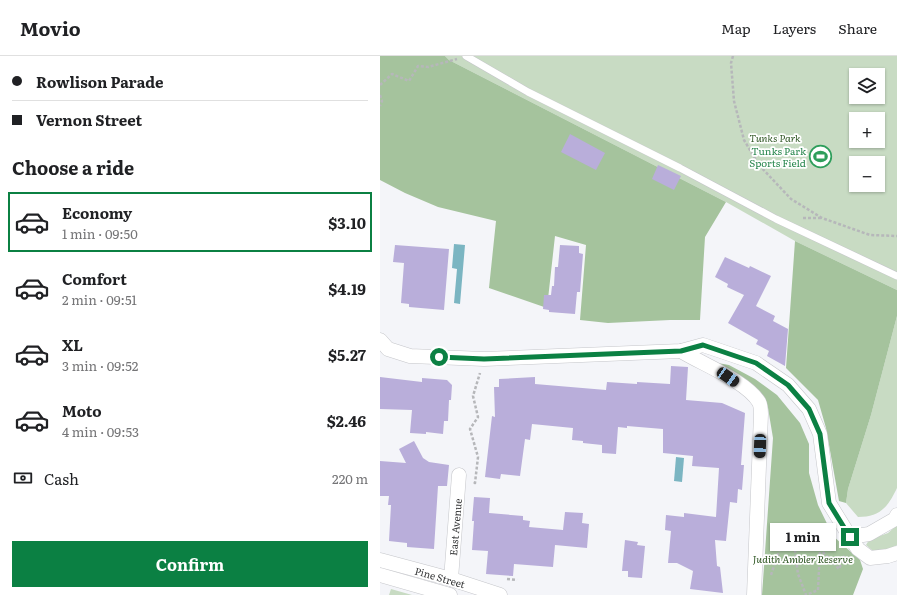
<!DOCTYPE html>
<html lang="en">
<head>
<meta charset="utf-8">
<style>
  body { margin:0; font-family:Literata,serif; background:#f2f2f2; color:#202124; height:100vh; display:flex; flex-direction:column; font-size:15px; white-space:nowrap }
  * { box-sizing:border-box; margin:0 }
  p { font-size:13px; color:#757577 }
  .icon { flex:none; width:22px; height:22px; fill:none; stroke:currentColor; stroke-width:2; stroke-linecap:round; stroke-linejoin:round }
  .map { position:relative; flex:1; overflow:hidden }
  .panel { display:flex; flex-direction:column; background:#fff; width:380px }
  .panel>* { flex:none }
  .top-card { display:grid; align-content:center; height:88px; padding:0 12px; background:#fff }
  .controls { position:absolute; left:469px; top:12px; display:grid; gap:8px }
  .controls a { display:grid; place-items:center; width:36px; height:36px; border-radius:0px; background:#fff; box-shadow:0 1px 3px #0004; font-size:20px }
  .end { position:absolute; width:18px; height:18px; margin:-9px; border:5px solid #0b8043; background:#fff; box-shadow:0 0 0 2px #fff }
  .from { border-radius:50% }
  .bubble { position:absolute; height:28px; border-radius:0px; background:#fff; box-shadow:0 1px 3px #0004; font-size:13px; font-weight:700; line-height:28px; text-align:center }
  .car { position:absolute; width:12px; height:24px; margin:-12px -6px; border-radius:5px; box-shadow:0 0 3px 1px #0007; background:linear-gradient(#222 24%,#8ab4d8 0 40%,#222 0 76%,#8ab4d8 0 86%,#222 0) }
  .top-card b { display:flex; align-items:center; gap:14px; height:38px; font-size:15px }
  .top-card b+b { border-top:1px solid #e0e0e0 }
  .top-card i { width:10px; height:10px; background:#202124 }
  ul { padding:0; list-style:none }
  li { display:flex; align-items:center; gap:12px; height:60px; margin:0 8px 6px; padding:0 4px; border:2px solid transparent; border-radius:0px }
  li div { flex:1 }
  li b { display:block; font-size:15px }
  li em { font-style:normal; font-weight:700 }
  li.selected { border-color:#0b8043 }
  li>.icon { width:36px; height:36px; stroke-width:1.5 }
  h2 { padding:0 12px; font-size:18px; line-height:48px }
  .pay { display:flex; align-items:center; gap:10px; height:44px; padding:0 12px; font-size:15px }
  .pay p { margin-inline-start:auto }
  .cta { display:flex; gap:8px; margin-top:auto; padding:8px 12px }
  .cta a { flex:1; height:46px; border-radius:0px; background:#0b8043; color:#fff; font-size:16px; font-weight:700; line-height:46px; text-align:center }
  header { display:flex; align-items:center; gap:24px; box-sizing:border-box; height:56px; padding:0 20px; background:#fff; border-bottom:1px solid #e0e0e0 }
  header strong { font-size:19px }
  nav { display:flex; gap:22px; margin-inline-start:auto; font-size:14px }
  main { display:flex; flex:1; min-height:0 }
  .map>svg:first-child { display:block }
</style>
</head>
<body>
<header>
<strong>Movio</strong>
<nav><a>Map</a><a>Layers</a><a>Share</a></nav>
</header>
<main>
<section class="panel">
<div class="top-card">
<b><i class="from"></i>Rowlison Parade</b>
<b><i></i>Vernon Street</b>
</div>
<h2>Choose a ride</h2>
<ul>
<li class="selected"><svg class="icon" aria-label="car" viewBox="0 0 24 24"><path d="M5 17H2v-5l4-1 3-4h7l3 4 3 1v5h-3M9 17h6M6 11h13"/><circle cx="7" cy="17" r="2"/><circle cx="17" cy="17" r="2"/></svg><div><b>Economy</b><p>1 min · 09:50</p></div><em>$3.10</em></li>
<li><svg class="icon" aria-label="car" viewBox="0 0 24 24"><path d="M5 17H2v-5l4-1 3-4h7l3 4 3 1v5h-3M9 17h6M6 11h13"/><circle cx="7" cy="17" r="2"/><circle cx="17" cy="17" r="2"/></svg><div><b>Comfort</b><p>2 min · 09:51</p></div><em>$4.19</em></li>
<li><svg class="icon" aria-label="car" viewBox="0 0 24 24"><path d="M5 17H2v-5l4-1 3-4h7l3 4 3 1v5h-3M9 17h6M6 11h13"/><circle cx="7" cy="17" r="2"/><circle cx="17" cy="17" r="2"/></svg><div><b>XL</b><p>3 min · 09:52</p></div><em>$5.27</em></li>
<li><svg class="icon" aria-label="car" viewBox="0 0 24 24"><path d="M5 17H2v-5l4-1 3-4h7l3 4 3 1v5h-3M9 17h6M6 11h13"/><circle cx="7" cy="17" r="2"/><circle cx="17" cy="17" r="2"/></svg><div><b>Moto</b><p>4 min · 09:53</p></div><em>$2.46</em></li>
</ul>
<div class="pay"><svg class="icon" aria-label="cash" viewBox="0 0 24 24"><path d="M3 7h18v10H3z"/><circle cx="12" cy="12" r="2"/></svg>Cash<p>220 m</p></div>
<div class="cta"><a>Confirm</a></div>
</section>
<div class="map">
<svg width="517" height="539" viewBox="0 0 517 539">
  <rect width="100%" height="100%" fill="#f4f5f9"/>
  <g fill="#c8dbc3" fill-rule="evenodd">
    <path d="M65,0h452v234l-102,-49 -69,-39 -277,-142zM476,19h22v22h-22zM476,63h22v22h-22zM476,107h22v22h-22z"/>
    <path d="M517,260v172c-9,19 -17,29 -39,29l-12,-14 2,-14 23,-74z"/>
    <path d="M517,469v20l-6,4 -18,2 -7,-6 3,-5 19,-7z"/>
    <path d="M11,533l21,6h-23z"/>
  </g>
  <g fill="#a5c39d">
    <path d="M0,0h65l4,4 277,142 -21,35 -5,83h-30l-62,3 -28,-3 6,-75 -31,-9 -8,72 -58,-20 7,-67 -58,-14 -33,-14 -25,-13z"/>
    <path d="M415,185l102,49v26l-26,99 -23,74 -2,14 -7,-2 -13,-73 -8,-28 -32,-32z"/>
    <path d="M332,306l17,3 26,14 22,16 23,28 9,21v29l9,32 15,31 27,24 3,9 -10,26h-91l11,-157 -5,-30z"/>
  </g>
  <g fill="#7bb5c2">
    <path d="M74,188l11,1 -5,59 -6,-1 3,-34 -5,-1z"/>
    <path d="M296,401l8,1 -2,24 -8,-1z"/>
  </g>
  <g fill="#b9aeda">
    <path d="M190,78l35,19 -9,17 -35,-18z"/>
    <path d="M278,109l23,11 -7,14 -22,-11z"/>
    <path d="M15,189l54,4 -5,61 -35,-3v-3l-8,-1 3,-40 -11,-1z"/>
    <path d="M180,189l19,1v7l4,1 -3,38h-3l-2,22 -26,-2v-2l-6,-1 1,-14h7l1,-9h2l1,-19h3z"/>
    <path d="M345,201l24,11 1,-2 21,10 -15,30 19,10 -2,5 15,8 -3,37 -18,-10 2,-5 -13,-7 2,-4 -30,-17 16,-28 -17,-8 1,-3 -13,-7z"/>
    <path d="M291,310l17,1 -2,33 36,3 23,10 -4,52h3l-2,25 -4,-1 -1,14 -7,-1 -4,39 -11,-1 2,26 3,1 3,26 -33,-4 3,-18 -16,-8h-9l3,-32 -6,-1 1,-15 18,2v-4l32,4 3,-49 -27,-2 1,-10 -30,-3v-24l-36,-3v2l-9,-1 -2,27 -14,-1v-8l-19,-2v-2l-11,-1 1,-12 -41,-4 -2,16 -5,-1 -5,37 -19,-2 -1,5 -15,-2 7,-61 3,1 -1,-30h5v-8l36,-2v7l71,6 1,-8 30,2v-2l33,2z"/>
    <path d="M0,321l42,5v-4l25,2 5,5 -1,15h-2l-1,21h-4l-1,13 -17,-2v2l-16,-1 2,-23 -32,-1z"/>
    <path d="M34,385l9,17 6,4 20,3 -2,21h-9l-4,63 -27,-2v-4l-18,-2 2,-36h-3l1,-9h-9v-35l26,2 -7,-14z"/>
    <path d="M94,441l16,1 -1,15 34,3v4l7,1 -1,6 34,3 2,-18 18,1 -1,10 7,1 -2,24 -32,-3 -2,22 -39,-3 -1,12 -27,-2 2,-23 -16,-1 2,-29h-2z"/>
    <path d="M245,484l13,2 -1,3 8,1 -3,32 -14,-1v-6h-6z"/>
  </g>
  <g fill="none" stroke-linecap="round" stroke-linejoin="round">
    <defs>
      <path id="service" d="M86,0l62,36 152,76 96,51 121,57"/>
      <g id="minor">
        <path d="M0,284l8,9 22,7 74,3 197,-8 22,-6 53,18 32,22 21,24 11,25 9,69 21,34 8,12 12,9 18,-2 9,-3"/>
        <path d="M301,295c21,13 65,30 78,51 2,4 2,8 2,12l-7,181"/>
        <path d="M470,481l19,-3 26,-15 2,-4"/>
        <path d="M0,504l71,19 49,16"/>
        <path d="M0,519l70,20"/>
        <path d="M71,523l8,-104"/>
      </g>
    </defs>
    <use href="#service" stroke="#c5c6ca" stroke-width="8"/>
    <use href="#minor" stroke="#c5c6ca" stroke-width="15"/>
    <g stroke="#b6b7ba" stroke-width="2.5" stroke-dasharray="3 2" stroke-linecap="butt">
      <path d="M353,0l-2,7 3,38 10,39 15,25 32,34 31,19 48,17 27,1"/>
      <path d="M0,29l12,-11 17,7 9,-15 10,1 29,-8"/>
      <path d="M0,39l2,6 -2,5"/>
      <path d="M423,162h19"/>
      <path d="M94,426l1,1 3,-26 -8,-28 8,-12 -5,-21 7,-23"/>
      <path d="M391,519l13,-39 9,-1 5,39 8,21 12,-5 2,-41 19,20 6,-15"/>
      <path d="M127,523l10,1"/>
    </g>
    <use href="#service" stroke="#fff" stroke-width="7"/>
    <use href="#minor" stroke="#fff" stroke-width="14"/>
  </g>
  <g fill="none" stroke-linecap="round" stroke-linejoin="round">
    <path stroke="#0b8043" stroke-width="5" d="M59,301l45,2 197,-8 22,-6 53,18 32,22 21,24 11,25 9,69 21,34"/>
  </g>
  <defs>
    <symbol id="stadium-ring" viewBox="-11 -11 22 22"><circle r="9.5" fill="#fff" stroke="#2e9e5b" stroke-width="1.5"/><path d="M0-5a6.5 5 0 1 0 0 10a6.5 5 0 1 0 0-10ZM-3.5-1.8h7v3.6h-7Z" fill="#2e9e5b"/></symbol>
  </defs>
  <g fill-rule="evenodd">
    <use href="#stadium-ring" x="428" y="88" width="25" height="25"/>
  </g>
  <g text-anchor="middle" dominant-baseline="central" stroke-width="3.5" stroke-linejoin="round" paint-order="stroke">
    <g font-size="10" font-style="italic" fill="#2c5420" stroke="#fff">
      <text x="395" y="81">Tunks Park</text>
      <text x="423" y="502">Judith Ambler Reserve</text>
    </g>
    <g font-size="10" fill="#27864d" stroke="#fff" text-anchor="end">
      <text x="426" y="94">Tunks Park<tspan x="426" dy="12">Sports Field</tspan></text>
    </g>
    <g font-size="10" fill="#38393a" stroke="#fff">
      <text transform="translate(75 471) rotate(-85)">East Avenue</text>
      <text transform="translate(60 521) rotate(16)">Pine Street</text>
    </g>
  </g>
</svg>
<div class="controls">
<a><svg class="icon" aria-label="layers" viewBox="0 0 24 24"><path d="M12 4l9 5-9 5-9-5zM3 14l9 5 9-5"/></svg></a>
<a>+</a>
<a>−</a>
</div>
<i class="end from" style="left:59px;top:301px"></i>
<i class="end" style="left:470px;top:481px"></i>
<div class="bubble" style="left:390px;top:467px;width:66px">1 min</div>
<i class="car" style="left:348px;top:321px;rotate:124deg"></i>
<i class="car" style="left:380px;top:390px;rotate:182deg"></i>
</div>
</main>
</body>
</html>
